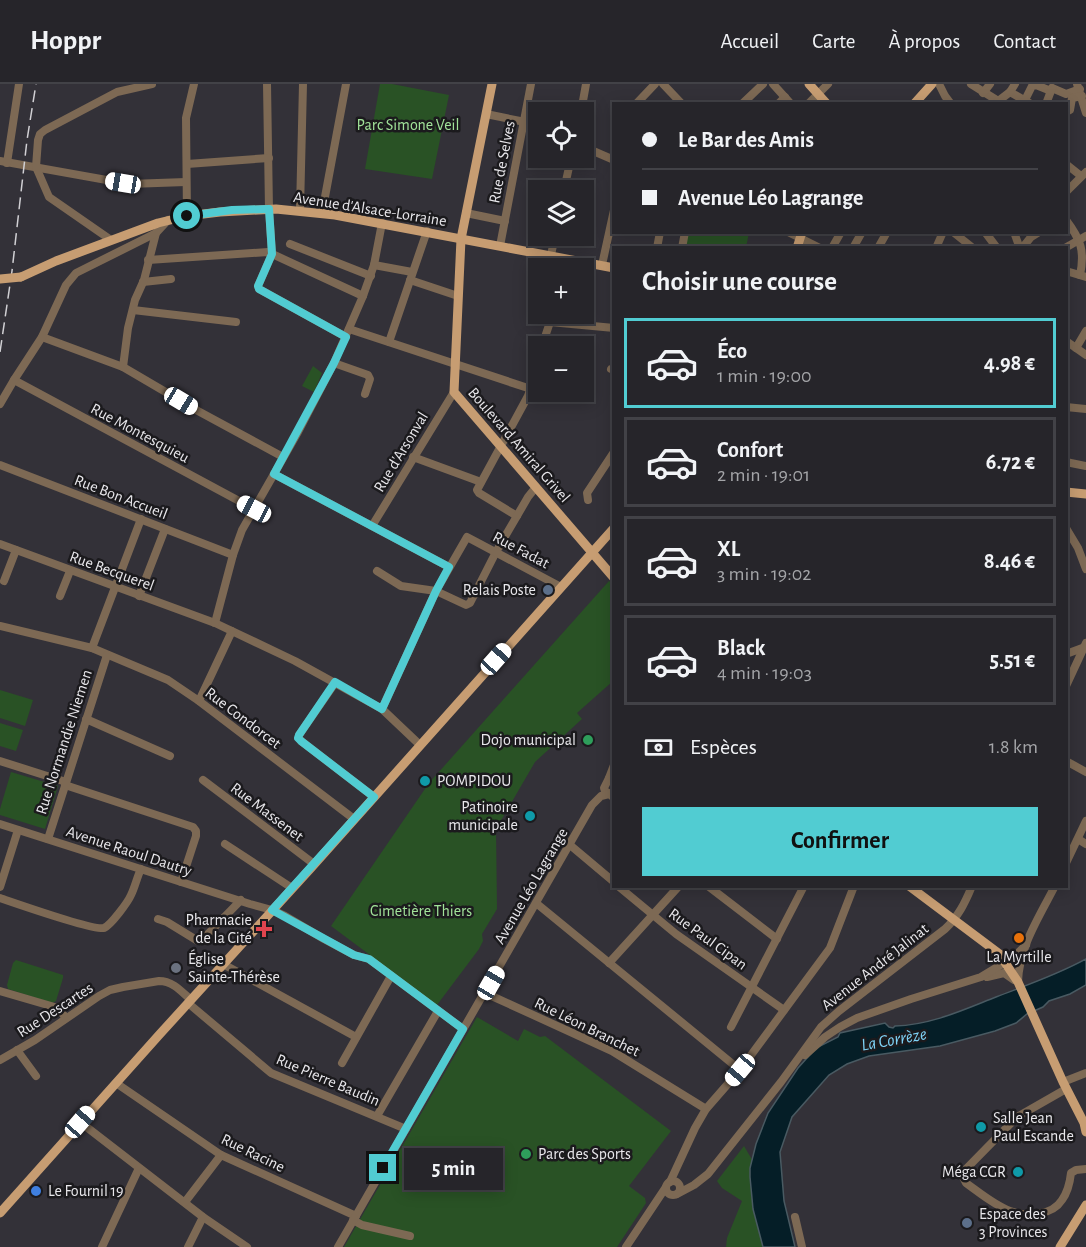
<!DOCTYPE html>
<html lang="fr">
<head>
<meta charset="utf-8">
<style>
  body { margin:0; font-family:"Alegreya Sans",sans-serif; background:#2e2d32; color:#f1f3f6; height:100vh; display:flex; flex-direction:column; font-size:22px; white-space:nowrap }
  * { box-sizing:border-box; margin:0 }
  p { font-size:20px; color:#a4a5a8 }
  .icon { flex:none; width:33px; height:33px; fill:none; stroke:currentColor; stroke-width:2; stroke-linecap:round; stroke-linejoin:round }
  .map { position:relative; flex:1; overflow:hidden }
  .panel { position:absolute; left:612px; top:162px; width:456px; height:642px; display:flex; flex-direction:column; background:#26252a; border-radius:0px; box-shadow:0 3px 15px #0003,0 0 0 2px #424247 }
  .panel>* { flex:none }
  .hud { position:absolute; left:612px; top:18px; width:456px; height:132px; border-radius:0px; box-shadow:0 3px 15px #0003,0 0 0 2px #424247; display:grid; align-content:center; height:132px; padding:0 30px; background:#26252a }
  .buttons { position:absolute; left:528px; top:18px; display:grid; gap:12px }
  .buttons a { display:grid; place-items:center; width:66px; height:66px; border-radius:0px; background:#26252a; box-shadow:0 3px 15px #0003,0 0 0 2px #424247; font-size:30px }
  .end { position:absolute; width:27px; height:27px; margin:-14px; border:8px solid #51ccd2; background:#111; box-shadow:0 0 0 3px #111 }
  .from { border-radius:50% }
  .bubble { position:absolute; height:42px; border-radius:0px; background:#26252a; box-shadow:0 3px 15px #0003,0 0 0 2px #424247; font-size:20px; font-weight:700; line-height:42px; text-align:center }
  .car { position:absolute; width:18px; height:36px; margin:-18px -9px; border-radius:8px; box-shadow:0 0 4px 2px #0007; background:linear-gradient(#fff 24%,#345 0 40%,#fff 0 76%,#345 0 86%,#fff 0) }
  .hud b { display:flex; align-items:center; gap:21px; height:57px; font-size:22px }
  .hud b+b { border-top:2px solid #424247 }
  .hud i { width:15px; height:15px; background:#f1f3f6 }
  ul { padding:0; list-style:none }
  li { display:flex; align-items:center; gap:18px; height:90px; margin:0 12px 9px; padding:0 18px; border:3px solid #424247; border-radius:0px }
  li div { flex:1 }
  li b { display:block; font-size:22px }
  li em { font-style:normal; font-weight:700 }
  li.active { border-color:#51ccd2 }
  li>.icon { width:54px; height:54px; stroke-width:1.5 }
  h2 { padding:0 30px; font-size:27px; line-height:72px }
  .pay { display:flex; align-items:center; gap:15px; height:66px; padding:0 30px; font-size:22px }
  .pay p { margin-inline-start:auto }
  .button { display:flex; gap:12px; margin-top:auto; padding:12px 30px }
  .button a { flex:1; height:69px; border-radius:0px; background:#51ccd2; color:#111; font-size:24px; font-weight:700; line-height:69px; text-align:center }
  header { display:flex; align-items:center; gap:36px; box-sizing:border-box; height:84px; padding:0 30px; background:#26252a; border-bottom:2px solid #424247 }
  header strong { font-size:28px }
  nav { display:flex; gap:33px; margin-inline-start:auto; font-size:21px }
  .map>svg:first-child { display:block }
</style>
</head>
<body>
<header>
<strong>Hoppr</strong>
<nav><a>Accueil</a><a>Carte</a><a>À propos</a><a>Contact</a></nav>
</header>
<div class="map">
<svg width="1086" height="1163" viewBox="0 0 1086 1163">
  <rect width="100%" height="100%" fill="#333138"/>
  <g fill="#295225">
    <path d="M380,0h12l57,11 -17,84 -67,-10z"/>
    <path d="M688,149h61l-3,14 -61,1z"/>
    <path d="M313,282l9,7 -8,19 -12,-6z"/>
    <path d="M609,497l5,5 -1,95 -36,32 5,6 -47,43 -39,67 1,80 -15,25 1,7 -4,8 -42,56 -106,-79 98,-143z"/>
    <path d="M0,606l33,10 -8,26 -25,-8z"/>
    <path d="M0,639l23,7 -7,21 -16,-5z"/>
    <path d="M11,688l47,14 -13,43 -45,-14v-6z"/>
    <path d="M16,876l47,15v3l-7,23 -4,2 -44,-14 -1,-4 6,-22z"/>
    <path d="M477,933l41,24 6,-12 16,8 5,-1 126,95 -42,55 16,12 1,5 -29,44h-273z"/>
    <path d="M744,1062l20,34v67h-38l1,-9 15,-37 -20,-13 -5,-7z"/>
  </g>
  <path fill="#051e27" stroke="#495a62" stroke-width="1.5" d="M1086,875v26l-16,9 -21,7 -6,6 -16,7 -11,9 -21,8 -55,15 -71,10 -22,8 -18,11 -37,42 -12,35 4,49 11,46h-32l-10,-38 -3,-32v-9l6,-24 12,-31 30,-45 18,-20 22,-11 2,-4 45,-10 4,4 4,1 2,-2c36,-1 68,-16 101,-29 31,-12 61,-22 90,-38z"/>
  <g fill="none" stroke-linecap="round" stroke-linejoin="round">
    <g stroke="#7d6954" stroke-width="8">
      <path d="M267,0l2,125 3,45 -14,32 1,3 87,48"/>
      <path d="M663,0l19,20"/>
      <path d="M773,0l18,20"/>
      <path d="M939,0l6,12 6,8"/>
      <path d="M971,0l32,20"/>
      <path d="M1077,0l9,29"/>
      <path d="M1052,4l14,6 14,-5"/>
      <path d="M1010,8l21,12"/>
      <path d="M983,9l7,-9"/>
      <path d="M1025,16l7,-14 4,-1 15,6"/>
      <path d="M997,18l13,-10 5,-8"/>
      <path d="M636,20l19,-20"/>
      <path d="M742,20l21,-20"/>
      <path d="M778,20l7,-7"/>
      <path d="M808,20l20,-20"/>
      <path d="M1046,20l6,-16"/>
      <path d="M581,28l5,-28"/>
      <path d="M1066,28l4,-2 2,-12 10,-2"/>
      <path d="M486,30l34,7 18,7"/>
      <path d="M584,63l30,13"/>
      <path d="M0,77l129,23 57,-2"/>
      <path d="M7,79l12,-79"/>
      <path d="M187,80l82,-6"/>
      <path d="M1066,80l15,12"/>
      <path d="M564,106l7,-32"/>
      <path d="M1066,108l20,-20"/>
      <path d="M300,126l3,-126"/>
      <path d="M322,129l24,-129"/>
      <path d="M466,129l39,8"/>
      <path d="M187,132l-1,-98 8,-34"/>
      <path d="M1066,136c15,20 19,31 14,55"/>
      <path d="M788,148l32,16"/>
      <path d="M953,148l20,16"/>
      <path d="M985,148l12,16"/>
      <path d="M1014,148l5,14"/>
      <path d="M111,156l-62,-43 -13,-30 2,-27 2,-6 5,-4 72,-38 35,-8"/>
      <path d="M290,160l81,32"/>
      <path d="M500,162l31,-162"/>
      <path d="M1023,163l8,-10 8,-5"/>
      <path d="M657,164l3,-16"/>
      <path d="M682,164l3,-16"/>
      <path d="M832,164l9,-16"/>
      <path d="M853,164l9,-16"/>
      <path d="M878,164l9,-16"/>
      <path d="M919,164h5"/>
      <path d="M936,164l7,-16"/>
      <path d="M1065,164l21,-12"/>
      <path d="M551,171l4,-19"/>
      <path d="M148,176l120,-8 95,44"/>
      <path d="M374,181l38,7"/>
      <path d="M602,181l12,-55"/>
      <path d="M1066,187l20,6"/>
      <path d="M410,196l48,16"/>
      <path d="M143,198l28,-3"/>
      <path d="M133,226l103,12"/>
      <path d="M550,238l64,6"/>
      <path d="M349,245l182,60"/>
      <path d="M42,253l81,30 75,44 85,46"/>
      <path d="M1066,257l20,14"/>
      <path d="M389,258l38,-111"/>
      <path d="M542,262l8,-24 5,-8"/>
      <path d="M1076,264l10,-17"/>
      <path d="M334,279l34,12 2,4 -5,15"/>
      <path d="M123,283l5,-39 7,-28 9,-20 12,-47"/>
      <path d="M611,285l3,1"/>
      <path d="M14,296l240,129"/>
      <path d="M0,320l14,-24 28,-43 24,-52 10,-12 80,-40 12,-13"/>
      <path d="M1066,323l20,2"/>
      <path d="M413,373l68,25"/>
      <path d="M1066,378l20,4"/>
      <path d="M0,381l233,90"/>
      <path d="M274,390l175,93"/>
      <path d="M588,416l-1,-7 27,-41"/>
      <path d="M517,432l-38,-23 -2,-3 51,-94 10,-30"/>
      <path d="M372,442l82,-134"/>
      <path d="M1066,444l12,20 8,21"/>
      <path d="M0,460l215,79 80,38 87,48 38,36"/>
      <path d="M377,487l24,15 35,5 30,14 4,-2 26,-51 32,-55 8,-10"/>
      <path d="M4,497l12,-31"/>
      <path d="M60,512l10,-25"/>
      <path d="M139,512l26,-67"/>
      <path d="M215,539l18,-68 9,-25 56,-98 36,-69 29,-67 11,-31 8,-42"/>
      <path d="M0,542l92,22 76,32 31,21 155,118"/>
      <path d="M92,564l49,-129"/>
      <path d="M1066,570l19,-7"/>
      <path d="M335,599l-36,52v3l2,3 73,56"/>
      <path d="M1066,602l20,-43"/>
      <path d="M199,617l33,-70"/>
      <path d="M382,625l54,-118 31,-54 94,50"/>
      <path d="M86,635l84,37"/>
      <path d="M0,677l66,21"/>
      <path d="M1066,677l20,11"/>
      <path d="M609,694l5,-13"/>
      <path d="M203,696l111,84"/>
      <path d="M65,701l128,42 3,4v5l-15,46"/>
      <path d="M610,710l-5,-3 -1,-3 5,-10 5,-2"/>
      <path d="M0,740l250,80 22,6 13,6 39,23 30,16 15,4 94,70"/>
      <path d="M48,755l59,-184"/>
      <path d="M1078,755l8,5"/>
      <path d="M225,760l67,44"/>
      <path d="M570,761l44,37"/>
      <path d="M1066,779l20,-42"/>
      <path d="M618,802l58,48 108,76"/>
      <path d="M708,802l69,53"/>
      <path d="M0,803l18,-57"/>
      <path d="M0,814c15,5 94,33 104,30 7,-3 24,-26 27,-33 4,-8 6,-18 10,-26"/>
      <path d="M536,819l204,167"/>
      <path d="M158,835l9,3 31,19 5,-2 38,-39"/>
      <path d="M609,879l70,-77"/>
      <path d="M223,880l133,73"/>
      <path d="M987,893l17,-4 10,7"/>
      <path d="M1018,898c1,-35 21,-65 37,-96"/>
      <path d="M0,907l58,17 8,10"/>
      <path d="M485,909l127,58 94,58"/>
      <path d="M188,919l83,70 135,56"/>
      <path d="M731,943l73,-141"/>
      <path d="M17,966l19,26"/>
      <path d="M805,971l20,-18 15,-10 17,-9 54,-19 70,-22 33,-20 12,-12"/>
      <path d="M0,976l35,-20 64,-44 11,-6 13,-3 36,-6c14,0 22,10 32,19"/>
      <path d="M342,979l49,-87"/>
      <path d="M1063,998l23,-9"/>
      <path d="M116,999l105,72 135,61"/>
      <path d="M1066,1005l-49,28 -52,53 -3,5 4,8c14,10 28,22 44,28 16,6 42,5 52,-11 5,-7 8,-18 9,-27l5,-3 10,-1"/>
      <path d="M377,1032l61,-105"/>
      <path d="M80,1038l123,95 44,30"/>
      <circle cx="673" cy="1104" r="7"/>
      <path d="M670,1098l25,-54 11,-19 34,-39 90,-122 24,-62"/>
      <path d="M677,1110l17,-9 14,-11 73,-92 40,-55 18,-16 106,-82c13,-12 20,-26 27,-43"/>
      <path d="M185,1118l36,-47"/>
      <path d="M795,1133l7,30"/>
      <path d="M353,1136l9,5 48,11"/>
      <path d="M102,1163l37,-79"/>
      <path d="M188,1163l15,-30"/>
      <path d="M338,1163l254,-442 9,-9 8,-2 5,4"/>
      <path d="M626,1163l40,-60"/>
    </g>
    <g stroke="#c79d72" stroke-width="9">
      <path d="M492,0l-31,155 -7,153 160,186"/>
      <path d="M809,0l18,20"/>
      <path d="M914,20l18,-20"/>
      <path d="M797,164l5,-16"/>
      <path d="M21,193l35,-16 102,-38 29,-7 33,-4 56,-3 59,6 279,53"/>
      <path d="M1066,408l20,2"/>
      <path d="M909,802l96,72"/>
      <path d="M1000,871l18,27 45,100 21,41 2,9"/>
      <path d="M0,1129l159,-178 152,-167 303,-340"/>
      <path d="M1060,1163l26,-42"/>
    </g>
    <path stroke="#d1d0d4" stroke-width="1.5" stroke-dasharray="12 6" stroke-linecap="butt" d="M0,268l12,-81 15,-131 9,-56"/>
    <path stroke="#c79d72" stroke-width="9" d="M0,195l21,-2"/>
  </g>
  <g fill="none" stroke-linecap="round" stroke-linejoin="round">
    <path stroke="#51ccd2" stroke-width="8" d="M187,132l45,-6 37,-1 3,45 -14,32 1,3 87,48 -12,26 -60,111 175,93 -13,24 -54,118 -47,-27 -36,53 -1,3 3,3 73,56 -102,113 82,45 15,4 94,70 -80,139"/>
  </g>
  <g fill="#5c6f8a" stroke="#1b1a1d" stroke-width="2">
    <circle cx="548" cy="506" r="6"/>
    <circle cx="967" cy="1139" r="6"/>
  </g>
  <g fill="#2e9e5b" stroke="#1b1a1d" stroke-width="2">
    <circle cx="588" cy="656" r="6"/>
    <circle cx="526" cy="1070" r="6"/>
  </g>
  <g fill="#0f9aa8" stroke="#1b1a1d" stroke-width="2">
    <circle cx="425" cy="697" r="6"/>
    <circle cx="530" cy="732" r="6"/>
    <circle cx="981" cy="1043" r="6"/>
    <circle cx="1018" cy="1088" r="6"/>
  </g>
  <path fill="#e0444e" stroke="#1b1a1d" stroke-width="2" d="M261 836h6v6h6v6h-6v6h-6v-6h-6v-6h6z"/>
  <circle fill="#e8710a" stroke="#1b1a1d" stroke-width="2" cx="1019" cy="854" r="6"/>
  <circle fill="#6b7280" stroke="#1b1a1d" stroke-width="2" cx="176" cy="884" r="6"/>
  <circle fill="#3f7fe0" stroke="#1b1a1d" stroke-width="2" cx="36" cy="1107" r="6"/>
  <g text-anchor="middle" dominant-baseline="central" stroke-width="5" stroke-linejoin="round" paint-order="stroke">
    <g font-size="16" fill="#a1e399" stroke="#1b1a1d">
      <text x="408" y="41">Parc Simone Veil</text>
      <text x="421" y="827">Cimetière Thiers</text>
    </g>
    <g font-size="16" fill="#e8e7eb" stroke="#1b1a1d">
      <text transform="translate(502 78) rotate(-79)">Rue de Selves</text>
      <text transform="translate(370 125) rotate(9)">Avenue d'Alsace-Lorraine</text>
      <text transform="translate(140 349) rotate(28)">Rue Montesquieu</text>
      <text transform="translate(519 361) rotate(49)">Boulevard Amiral Grivel</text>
      <text transform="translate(401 368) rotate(-59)">Rue d'Arsonval</text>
      <text transform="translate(121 413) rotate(21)">Rue Bon Accueil</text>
      <text transform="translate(521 466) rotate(28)">Rue Fadat</text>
      <text transform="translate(112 487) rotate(20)">Rue Becquerel</text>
      <text transform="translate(243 634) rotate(37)">Rue Condorcet</text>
      <text transform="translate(64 658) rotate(-72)">Rue Normandie Niemen</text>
      <text transform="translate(267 728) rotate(37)">Rue Massenet</text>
      <text transform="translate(129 767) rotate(18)">Avenue Raoul Dautry</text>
      <text transform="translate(531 802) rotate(-60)">Avenue Léo Lagrange</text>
      <text transform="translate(708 855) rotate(36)">Rue Paul Cipan</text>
      <text transform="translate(875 883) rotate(-38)">Avenue André Jalinat</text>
      <text transform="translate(55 926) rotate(-33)">Rue Descartes</text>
      <text transform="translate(587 943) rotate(26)">Rue Léon Branchet</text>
      <text transform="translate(328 996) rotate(23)">Rue Pierre Baudin</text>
      <text transform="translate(253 1069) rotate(26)">Rue Racine</text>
    </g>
    <g font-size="16" fill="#e8e7eb" stroke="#1b1a1d" text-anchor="start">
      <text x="536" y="506" text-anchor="end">Relais Poste</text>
      <text x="576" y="656" text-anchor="end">Dojo municipal</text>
      <text x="437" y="697">POMPIDOU</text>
      <text x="518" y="723" text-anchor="end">Patinoire<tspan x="518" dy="18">municipale</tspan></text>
      <text x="252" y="836" text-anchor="end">Pharmacie<tspan x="252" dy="18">de la Cité</tspan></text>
      <text x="1019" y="873" text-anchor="middle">La Myrtille</text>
      <text x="188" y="875">Église<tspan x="188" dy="18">Sainte-Thérèse</tspan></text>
      <text x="993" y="1034">Salle Jean<tspan x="993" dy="18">Paul Escande</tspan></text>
      <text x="538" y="1070">Parc des Sports</text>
      <text x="1006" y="1088" text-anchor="end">Méga CGR</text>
      <text x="48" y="1107">Le Fournil 19</text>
      <text x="979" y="1130">Espace des<tspan x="979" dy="18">3 Provinces</tspan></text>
    </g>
    <g font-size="18" font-style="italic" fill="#7ed3f7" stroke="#1b1a1d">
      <text transform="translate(894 956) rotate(-10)">La Corrèze</text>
    </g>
  </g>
</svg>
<div class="buttons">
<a><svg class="icon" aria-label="locate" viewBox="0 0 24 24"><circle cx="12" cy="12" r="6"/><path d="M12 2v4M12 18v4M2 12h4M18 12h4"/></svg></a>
<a><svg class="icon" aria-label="layers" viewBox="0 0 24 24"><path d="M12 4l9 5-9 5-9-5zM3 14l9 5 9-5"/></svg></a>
<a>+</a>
<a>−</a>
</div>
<i class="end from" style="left:187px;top:132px"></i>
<i class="end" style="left:383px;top:1084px"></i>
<div class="bubble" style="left:404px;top:1064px;width:99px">5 min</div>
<i class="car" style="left:123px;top:99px;rotate:280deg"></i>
<i class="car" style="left:181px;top:317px;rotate:121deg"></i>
<i class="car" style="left:254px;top:425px;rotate:298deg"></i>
<i class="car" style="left:496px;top:575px;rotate:42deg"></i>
<i class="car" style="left:491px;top:899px;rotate:30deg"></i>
<i class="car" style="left:740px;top:986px;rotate:220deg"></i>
<i class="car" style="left:80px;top:1038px;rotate:41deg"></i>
<div class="hud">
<b><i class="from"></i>Le Bar des Amis</b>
<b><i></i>Avenue Léo Lagrange</b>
</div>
<section class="panel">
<h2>Choisir une course</h2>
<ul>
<li class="active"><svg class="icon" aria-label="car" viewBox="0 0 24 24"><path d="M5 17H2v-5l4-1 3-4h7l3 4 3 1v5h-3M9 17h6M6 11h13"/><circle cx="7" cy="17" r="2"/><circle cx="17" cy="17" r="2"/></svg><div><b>Éco</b><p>1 min · 19:00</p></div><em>4.98 €</em></li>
<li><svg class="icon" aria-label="car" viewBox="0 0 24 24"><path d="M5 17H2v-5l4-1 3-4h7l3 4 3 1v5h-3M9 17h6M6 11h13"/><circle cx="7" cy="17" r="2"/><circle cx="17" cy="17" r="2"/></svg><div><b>Confort</b><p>2 min · 19:01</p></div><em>6.72 €</em></li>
<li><svg class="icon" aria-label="car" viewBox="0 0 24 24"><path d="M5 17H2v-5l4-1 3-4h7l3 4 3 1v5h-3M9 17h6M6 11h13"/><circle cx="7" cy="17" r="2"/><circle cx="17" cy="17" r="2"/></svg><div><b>XL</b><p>3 min · 19:02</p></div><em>8.46 €</em></li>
<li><svg class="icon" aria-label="car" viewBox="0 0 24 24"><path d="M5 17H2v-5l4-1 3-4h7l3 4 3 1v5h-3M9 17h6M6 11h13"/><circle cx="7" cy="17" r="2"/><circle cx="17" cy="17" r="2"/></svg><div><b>Black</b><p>4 min · 19:03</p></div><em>5.51 €</em></li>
</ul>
<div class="pay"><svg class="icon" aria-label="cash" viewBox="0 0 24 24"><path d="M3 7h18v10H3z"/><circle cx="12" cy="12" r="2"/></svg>Espèces<p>1.8 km</p></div>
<div class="button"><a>Confirmer</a></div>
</section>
</div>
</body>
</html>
